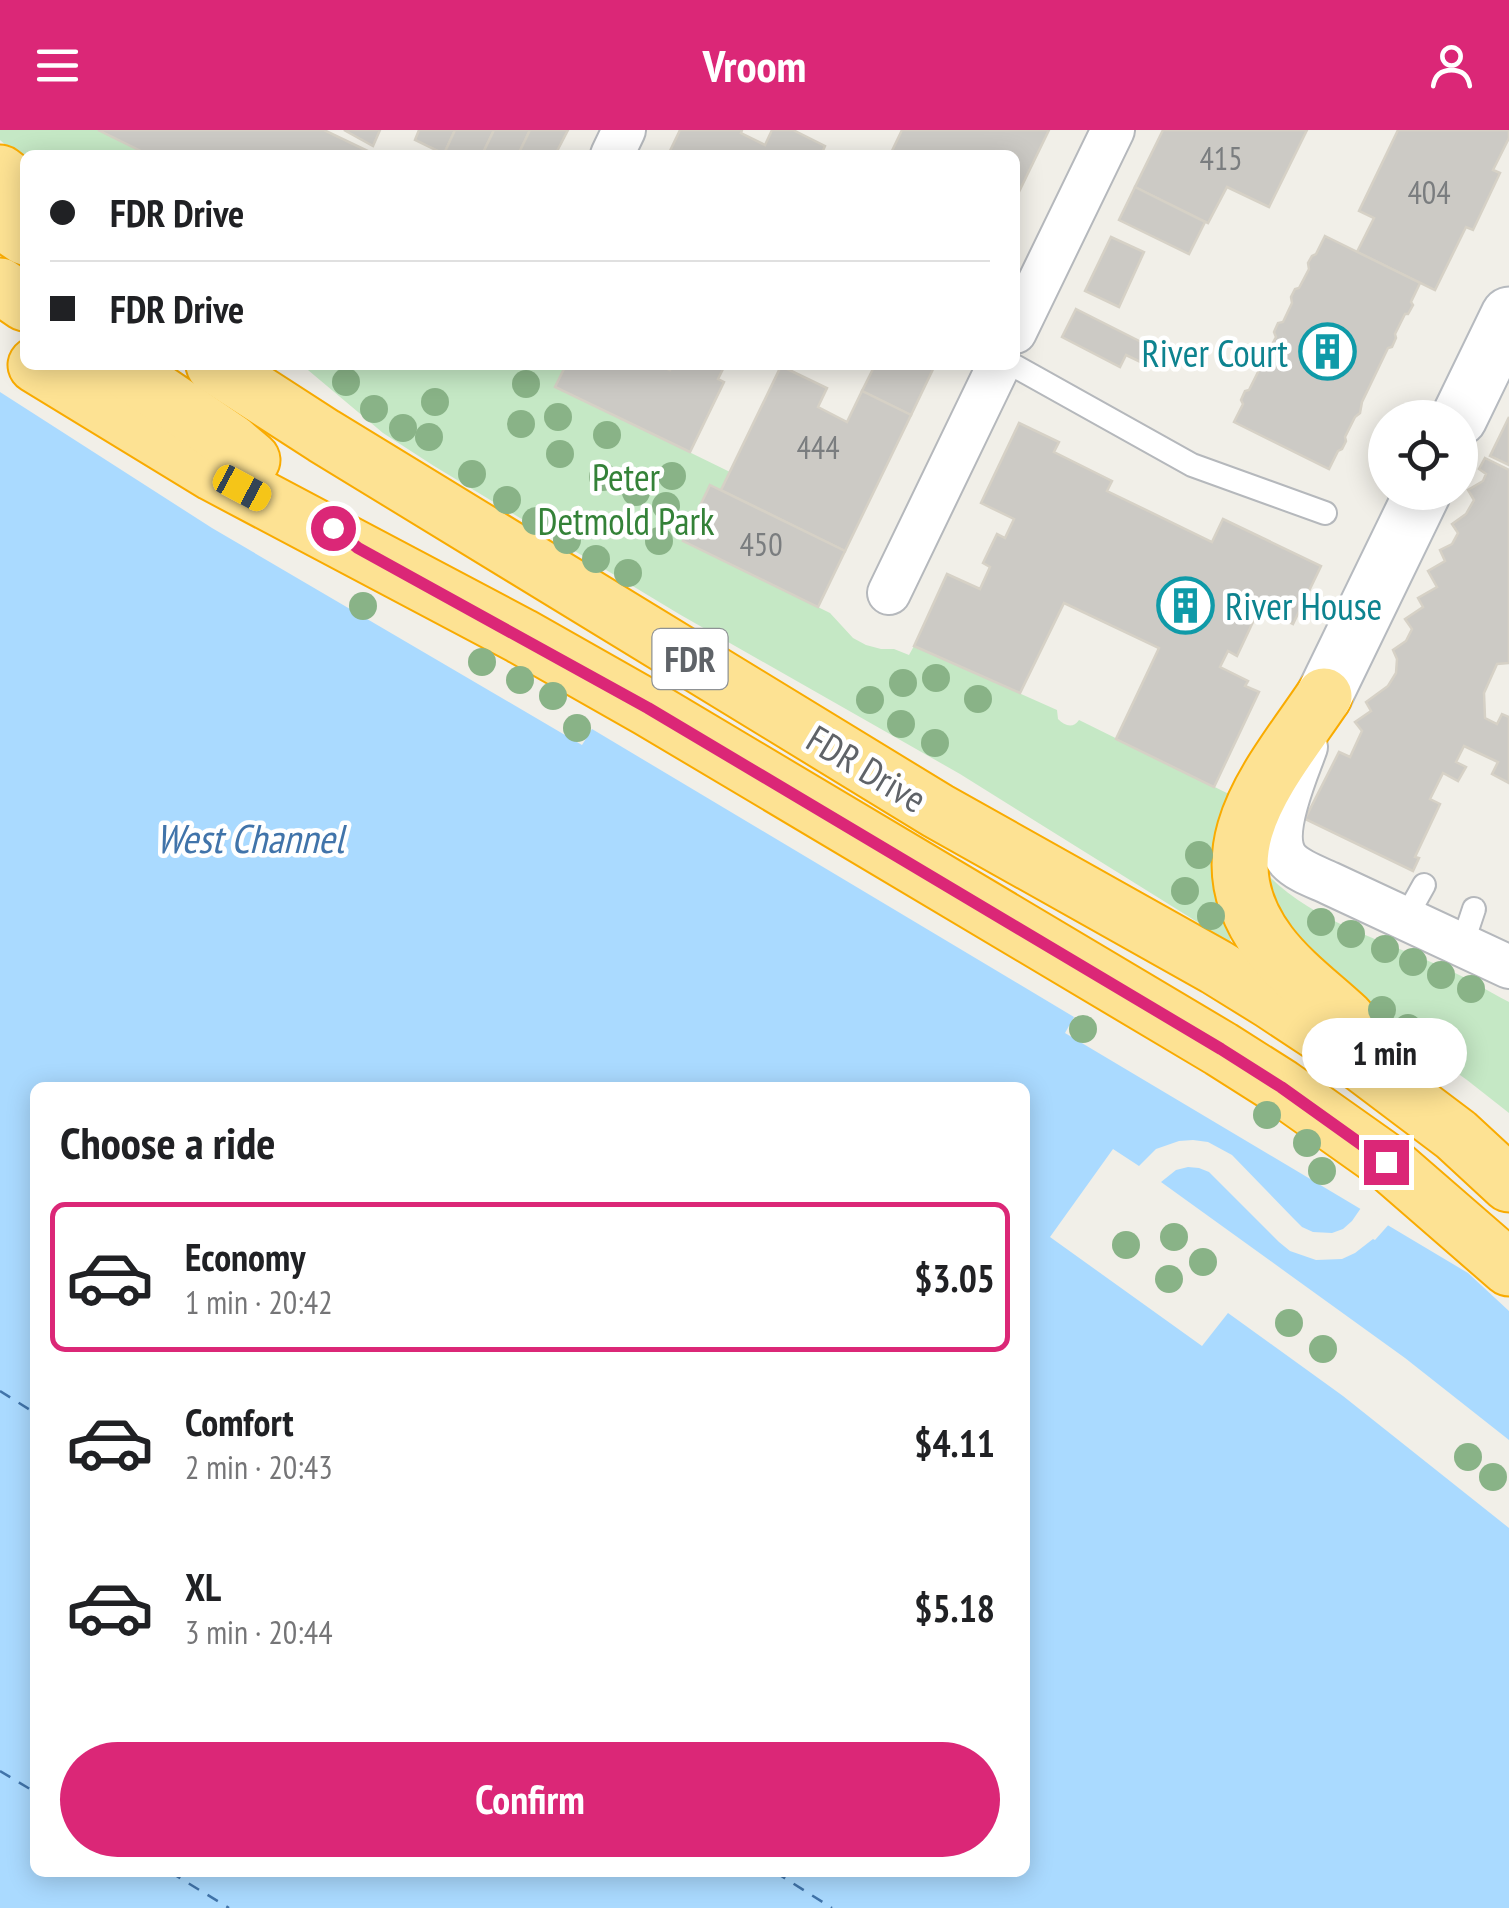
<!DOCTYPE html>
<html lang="en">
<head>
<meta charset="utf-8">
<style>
  body { margin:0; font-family:"PT Sans Narrow",sans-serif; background:#f2f2f2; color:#202124; height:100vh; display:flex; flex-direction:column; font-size:38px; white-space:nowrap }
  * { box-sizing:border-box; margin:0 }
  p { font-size:32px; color:#757577 }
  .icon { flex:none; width:55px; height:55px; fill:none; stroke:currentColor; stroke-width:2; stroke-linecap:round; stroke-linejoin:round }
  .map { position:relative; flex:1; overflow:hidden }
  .sheet { position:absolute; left:30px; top:952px; width:1000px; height:795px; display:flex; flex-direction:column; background:#fff; border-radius:15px; box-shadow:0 5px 25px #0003 }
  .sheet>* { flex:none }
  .banner { position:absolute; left:20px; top:20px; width:1000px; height:220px; border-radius:15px; box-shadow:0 5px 25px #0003; display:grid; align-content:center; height:220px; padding:0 30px; background:#fff }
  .buttons { position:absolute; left:1368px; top:270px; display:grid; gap:20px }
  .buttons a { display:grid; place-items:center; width:110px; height:110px; border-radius:50%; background:#fff; box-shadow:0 5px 25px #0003; font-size:50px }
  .end { position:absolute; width:45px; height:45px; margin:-22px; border:12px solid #db2777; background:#fff; box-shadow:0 0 0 5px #fff }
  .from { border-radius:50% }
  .bubble { position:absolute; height:70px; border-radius:35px; background:#fff; box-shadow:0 5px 25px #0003; font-size:32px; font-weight:700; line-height:70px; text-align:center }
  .car { position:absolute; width:30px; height:60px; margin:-30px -15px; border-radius:12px; box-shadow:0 0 8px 2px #0007; background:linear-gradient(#f5c518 24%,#345 0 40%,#f5c518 0 76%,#345 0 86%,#f5c518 0) }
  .banner b { display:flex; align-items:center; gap:35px; height:95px; font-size:38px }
  .banner b+b { border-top:2px solid #e0e0e0 }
  .banner i { width:25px; height:25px; background:#202124 }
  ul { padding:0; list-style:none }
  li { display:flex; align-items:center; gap:30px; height:150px; margin:0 20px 15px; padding:0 10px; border:5px solid transparent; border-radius:15px }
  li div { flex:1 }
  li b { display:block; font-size:38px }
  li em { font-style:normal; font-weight:700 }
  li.selected { border-color:#db2777 }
  li>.icon { width:90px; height:90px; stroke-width:1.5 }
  h2 { padding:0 30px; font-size:45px; line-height:120px }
  .cta { display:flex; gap:20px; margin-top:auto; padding:20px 30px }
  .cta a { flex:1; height:115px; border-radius:60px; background:#db2777; color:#fff; font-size:40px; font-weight:700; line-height:115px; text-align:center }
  header { display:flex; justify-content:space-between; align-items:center; height:130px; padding:0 30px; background:#db2777; color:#fff; font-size:45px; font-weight:700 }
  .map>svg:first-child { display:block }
</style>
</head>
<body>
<header><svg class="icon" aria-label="menu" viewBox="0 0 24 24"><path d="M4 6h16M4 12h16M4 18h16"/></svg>Vroom<svg class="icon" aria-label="person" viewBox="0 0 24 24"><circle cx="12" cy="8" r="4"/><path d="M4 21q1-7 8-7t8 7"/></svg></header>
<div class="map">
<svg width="1509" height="1778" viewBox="0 0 1509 1778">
  <rect width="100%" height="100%" fill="#f1efe8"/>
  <g fill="#c5e8c5">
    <path d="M0,0h98l51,25h-124v7l-25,-22z"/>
    <path d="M302,235h264l-10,22 174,85 -9,18 -11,-4 -26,55 146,72 23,25 13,7 15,4h13l15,6 5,-9 143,64 1,9c7,7 15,10 21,1l160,79 -18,95 10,49 -271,-169 -281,-160 -245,-148 -51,-33z"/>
    <path d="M1263,740c45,50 117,69 177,96 24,10 46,24 69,36v111l-42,-33 -127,-90 -57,-49z"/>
  </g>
  <path fill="#aadaff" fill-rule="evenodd" d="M0,262l212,136 370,217 10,-16 482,288 -9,16 403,240 41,38v597h-1509zM35,958h990v784h-990z"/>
  <path fill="#f1efe8" d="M1193,1010l15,2 24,13 62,64 8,8 11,5 19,1 11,-4 9,-8 11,-16 28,17 -16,18 -2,-1 -18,14 -13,6 -26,1 -26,-9 -11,-9 -70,-70 -10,-4 -11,-1 -12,3 -15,12 244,176 104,82v88l-166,-132 -115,-83 -26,33 -152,-109 63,-88 26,17 17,-17 23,-8z"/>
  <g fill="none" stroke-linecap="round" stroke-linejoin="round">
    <g stroke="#4174aa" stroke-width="2.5" stroke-dasharray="12 10" stroke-linecap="butt">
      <path d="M0,1261l35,22"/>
      <path d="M0,1641l35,21"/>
      <path d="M170,1742l59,36"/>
      <path d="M775,1742l57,36"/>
    </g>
  </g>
  <g fill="#cccac5" stroke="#d6d1c6" stroke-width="2.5">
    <path d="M98,0h226l52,25h-227z"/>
    <path d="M344,0h36l-7,16z"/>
    <path d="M419,0h36l-11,24 -29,-14z"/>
    <path d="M455,0h39l-12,25h-36l-2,-1z"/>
    <path d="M494,0h36l-12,25h-36z"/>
    <path d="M530,0h38l-13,25h-37z"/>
    <path d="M680,0h62l-1,3 24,12 7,-15h21l32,16 -4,9h-153z"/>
    <path d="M902,0h147l-34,70v-45h-125z"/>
    <path d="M1163,0h144l-38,77 -42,-20 -19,36 -73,-36z"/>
    <path d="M1398,0h111v8l-16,32 7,3 -27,57 -7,-3 -31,63 -78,-38 17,-34 -15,-7z"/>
    <path d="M1135,57l70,35 -16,32 -70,-34z"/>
    <path d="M1325,106l95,47 -9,19 2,3 -5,9h-3l-10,20 1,4 -4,9 -4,1 -26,54 -2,11 -5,4 -10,20 1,4 -4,8 -4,2 -9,18 -95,-47 9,-18 -2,-4 4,-9 4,-1 10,-20 -1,-4 4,-9 4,-1 10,-19 -2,-5 4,-9 5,-1 9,-19 -1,-6 4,-8 4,-1 10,-19 -1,-6 4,-7 4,-2z"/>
    <path d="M1111,107l33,15 -25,55 -34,-16z"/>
    <path d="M1076,179l81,41 -8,16 -23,-11 -6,12 -58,-30z"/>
    <path d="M566,235h93l11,5 2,-5h53l-7,14 6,3 -34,70 -135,-65z"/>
    <path d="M875,235h60l-24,50 -49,-24z"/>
    <path d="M781,236l46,22 -9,19 29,15 15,-31 49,24 -66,136 -124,-61z"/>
    <path d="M1509,287v48l-19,-9z"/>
    <path d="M1019,293l40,19 -5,10 58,29 -5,10 105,51 11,-23 98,47 -28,58 -33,-17 -23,49 -9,-5 -8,16 28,14 -3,5 14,6 -45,95 -98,-48 43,-91 -95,-45 -44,90 -106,-47 33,-72 33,15 10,-22 -7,-4 14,-29 8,4 9,-19 -33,-16z"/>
    <path d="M1485,328l24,12v193l-12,1 -13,29 1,25 12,6 5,-10 7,3v66l-17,-9 6,-12 -34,-16 -8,16 10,5 -8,14 -15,-8 -13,26 10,5 -25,53 4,1 -6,13 -108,-52 34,-67 11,5 12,-26 -7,-9 16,-11 -5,-9 22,-16 8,-13 1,-14 -4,-9 13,-9 6,-12 -7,-10 18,-12 -5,-9 19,-11 -9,-16 17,-10 -5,-11 12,-6 6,-11 -6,-9 14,-10 8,-14 -6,-10 15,-9 3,-7 -7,-5z"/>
    <path d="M710,355l135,66 -27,56 -135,-66z"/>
  </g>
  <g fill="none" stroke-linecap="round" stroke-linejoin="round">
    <defs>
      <g id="service">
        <path d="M1013,235l179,100 133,48"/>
        <path d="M1405,789l19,-34"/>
        <path d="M1462,815l12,-36"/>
      </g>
      <g id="minor">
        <path d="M612,25l12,-25"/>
        <path d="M1015,202l98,-202"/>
        <path d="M889,463l110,-228"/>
        <path d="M1306,617c-9,26 -38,88 -18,113 10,11 28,17 41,23l180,84"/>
      </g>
      <g id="secondary">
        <path d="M1459,288l50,-103"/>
        <path d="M1324,566l99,-204"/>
      </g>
      <g id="motorway">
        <path d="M0,43l25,19"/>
        <path d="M0,90l25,17"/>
        <path d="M0,156l25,17"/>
        <path d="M36,235l177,108 308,163 127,72 573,341 60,38 106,75 122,106"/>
        <path d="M118,235l113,77 21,18"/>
        <path d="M214,235l110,71 614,375 278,156 55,34 59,39 126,95 53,49"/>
        <path d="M1324,566c-53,79 -125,154 -55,248 21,28 52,51 78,75"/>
      </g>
    </defs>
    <use href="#service" stroke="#b5b8bc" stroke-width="26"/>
    <use href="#minor" stroke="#b5b8bc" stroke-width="46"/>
    <use href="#secondary" stroke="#b6babf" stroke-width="59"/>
    <use href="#motorway" stroke="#f9ab00" stroke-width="59"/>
    <use href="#service" stroke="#fff" stroke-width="22"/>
    <use href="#minor" stroke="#fff" stroke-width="42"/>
    <use href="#secondary" stroke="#fff" stroke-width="55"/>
    <use href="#motorway" stroke="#fde293" stroke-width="55"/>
  </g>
  <g fill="#89b387">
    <circle cx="346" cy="252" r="14"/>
    <circle cx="526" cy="254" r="14"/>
    <circle cx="435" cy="272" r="14"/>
    <circle cx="374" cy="279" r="14"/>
    <circle cx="558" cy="287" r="14"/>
    <circle cx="521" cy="294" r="14"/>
    <circle cx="403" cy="298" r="14"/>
    <circle cx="607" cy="305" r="14"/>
    <circle cx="429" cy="307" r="14"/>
    <circle cx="560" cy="324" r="14"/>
    <circle cx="472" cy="344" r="14"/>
    <circle cx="672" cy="346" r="14"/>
    <circle cx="603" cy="347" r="14"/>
    <circle cx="636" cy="362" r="14"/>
    <circle cx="507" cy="370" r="14"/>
    <circle cx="666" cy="376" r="14"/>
    <circle cx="536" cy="391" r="14"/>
    <circle cx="567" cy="410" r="14"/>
    <circle cx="659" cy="411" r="14"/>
    <circle cx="596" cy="429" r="14"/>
    <circle cx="628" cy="443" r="14"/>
    <circle cx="363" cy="476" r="14"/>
    <circle cx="482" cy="532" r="14"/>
    <circle cx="936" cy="548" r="14"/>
    <circle cx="520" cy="550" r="14"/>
    <circle cx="903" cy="553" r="14"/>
    <circle cx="553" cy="566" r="14"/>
    <circle cx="978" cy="569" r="14"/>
    <circle cx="870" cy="570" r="14"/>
    <circle cx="901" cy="594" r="14"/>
    <circle cx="577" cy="598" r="14"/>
    <circle cx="935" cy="613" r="14"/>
    <circle cx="1199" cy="725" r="14"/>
    <circle cx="1185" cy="761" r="14"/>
    <circle cx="1211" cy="786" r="14"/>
    <circle cx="1321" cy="792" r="14"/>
    <circle cx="1351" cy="804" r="14"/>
    <circle cx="1385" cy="819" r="14"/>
    <circle cx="1413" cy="832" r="14"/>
    <circle cx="1441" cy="845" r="14"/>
    <circle cx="1471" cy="859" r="14"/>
    <circle cx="1382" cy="880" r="14"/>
    <circle cx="1408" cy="898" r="14"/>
    <circle cx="1083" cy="899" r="14"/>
    <circle cx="1435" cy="916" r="14"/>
    <circle cx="1267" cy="985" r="14"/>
    <circle cx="1307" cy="1013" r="14"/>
    <circle cx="1322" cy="1041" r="14"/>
    <circle cx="1174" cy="1107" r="14"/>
    <circle cx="1126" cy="1115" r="14"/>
    <circle cx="1203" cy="1132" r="14"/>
    <circle cx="1169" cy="1149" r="14"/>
    <circle cx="1289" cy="1193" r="14"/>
    <circle cx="1323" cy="1219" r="14"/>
    <circle cx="1468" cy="1327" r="14"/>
    <circle cx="1493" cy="1347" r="14"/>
  </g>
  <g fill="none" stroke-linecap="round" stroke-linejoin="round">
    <path stroke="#db2777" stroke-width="12" d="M333,398l25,20 290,160 573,341 60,38 105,75"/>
  </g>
  <defs>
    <symbol id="building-ring" viewBox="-11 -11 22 22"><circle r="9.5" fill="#fff" stroke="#0f9aa8" stroke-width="1.5"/><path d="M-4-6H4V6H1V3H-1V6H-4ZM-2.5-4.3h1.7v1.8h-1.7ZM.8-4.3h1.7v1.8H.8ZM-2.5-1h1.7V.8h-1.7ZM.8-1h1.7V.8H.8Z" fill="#0f9aa8"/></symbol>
  </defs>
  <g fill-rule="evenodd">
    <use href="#building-ring" x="1296" y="190" width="63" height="63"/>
    <use href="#building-ring" x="1154" y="444" width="63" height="63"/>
  </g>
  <g text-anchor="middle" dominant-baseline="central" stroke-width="9" stroke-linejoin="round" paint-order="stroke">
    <g font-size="32" fill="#7a7d7f">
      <text x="1221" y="28">415</text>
      <text x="1429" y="62">404</text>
      <text x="818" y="317">444</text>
      <text x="761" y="414">450</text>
    </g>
    <rect fill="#fff" stroke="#8f9295" stroke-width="2.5" x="652.5" y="499" width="75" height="60" rx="8"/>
    <g font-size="35" font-weight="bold" fill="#5f6368">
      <text x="690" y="529">FDR</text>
    </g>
    <g font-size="38" fill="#0d838f" stroke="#fff" text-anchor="end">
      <text x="1288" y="222">River Court</text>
      <text x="1225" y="475" text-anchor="start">River House</text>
    </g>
    <g font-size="38" fill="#348238" stroke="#fff">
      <text x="626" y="346">Peter<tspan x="626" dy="44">Detmold Park</tspan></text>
    </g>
    <g font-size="38" fill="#5f6368" stroke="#fff">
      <text transform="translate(867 638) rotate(31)">FDR Drive</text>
    </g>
    <g font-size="40" font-style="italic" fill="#4174aa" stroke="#fff">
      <text x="250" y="708">West Channel</text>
    </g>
  </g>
</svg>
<div class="buttons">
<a><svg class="icon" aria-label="locate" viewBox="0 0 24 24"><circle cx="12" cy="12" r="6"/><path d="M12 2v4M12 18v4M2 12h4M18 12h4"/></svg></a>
</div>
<i class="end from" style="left:333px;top:398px"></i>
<i class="end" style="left:1386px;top:1032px"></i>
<div class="bubble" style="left:1302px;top:888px;width:165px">1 min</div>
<i class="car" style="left:242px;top:358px;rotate:118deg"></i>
<div class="banner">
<b><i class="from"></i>FDR Drive</b>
<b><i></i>FDR Drive</b>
</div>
<section class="sheet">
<h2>Choose a ride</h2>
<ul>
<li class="selected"><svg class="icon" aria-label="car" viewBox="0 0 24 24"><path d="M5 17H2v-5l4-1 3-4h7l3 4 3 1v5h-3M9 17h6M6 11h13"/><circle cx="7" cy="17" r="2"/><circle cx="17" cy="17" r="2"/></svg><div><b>Economy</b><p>1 min · 20:42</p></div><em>$3.05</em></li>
<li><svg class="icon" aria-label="car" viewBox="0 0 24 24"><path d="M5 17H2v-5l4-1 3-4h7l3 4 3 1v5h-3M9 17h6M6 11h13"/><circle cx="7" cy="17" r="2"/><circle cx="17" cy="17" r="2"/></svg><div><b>Comfort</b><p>2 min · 20:43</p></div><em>$4.11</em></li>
<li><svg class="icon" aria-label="car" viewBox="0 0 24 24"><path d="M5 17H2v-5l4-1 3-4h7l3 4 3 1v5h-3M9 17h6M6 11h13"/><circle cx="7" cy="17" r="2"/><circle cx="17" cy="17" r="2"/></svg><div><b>XL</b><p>3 min · 20:44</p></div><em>$5.18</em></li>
</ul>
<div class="cta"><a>Confirm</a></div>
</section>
</div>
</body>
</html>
